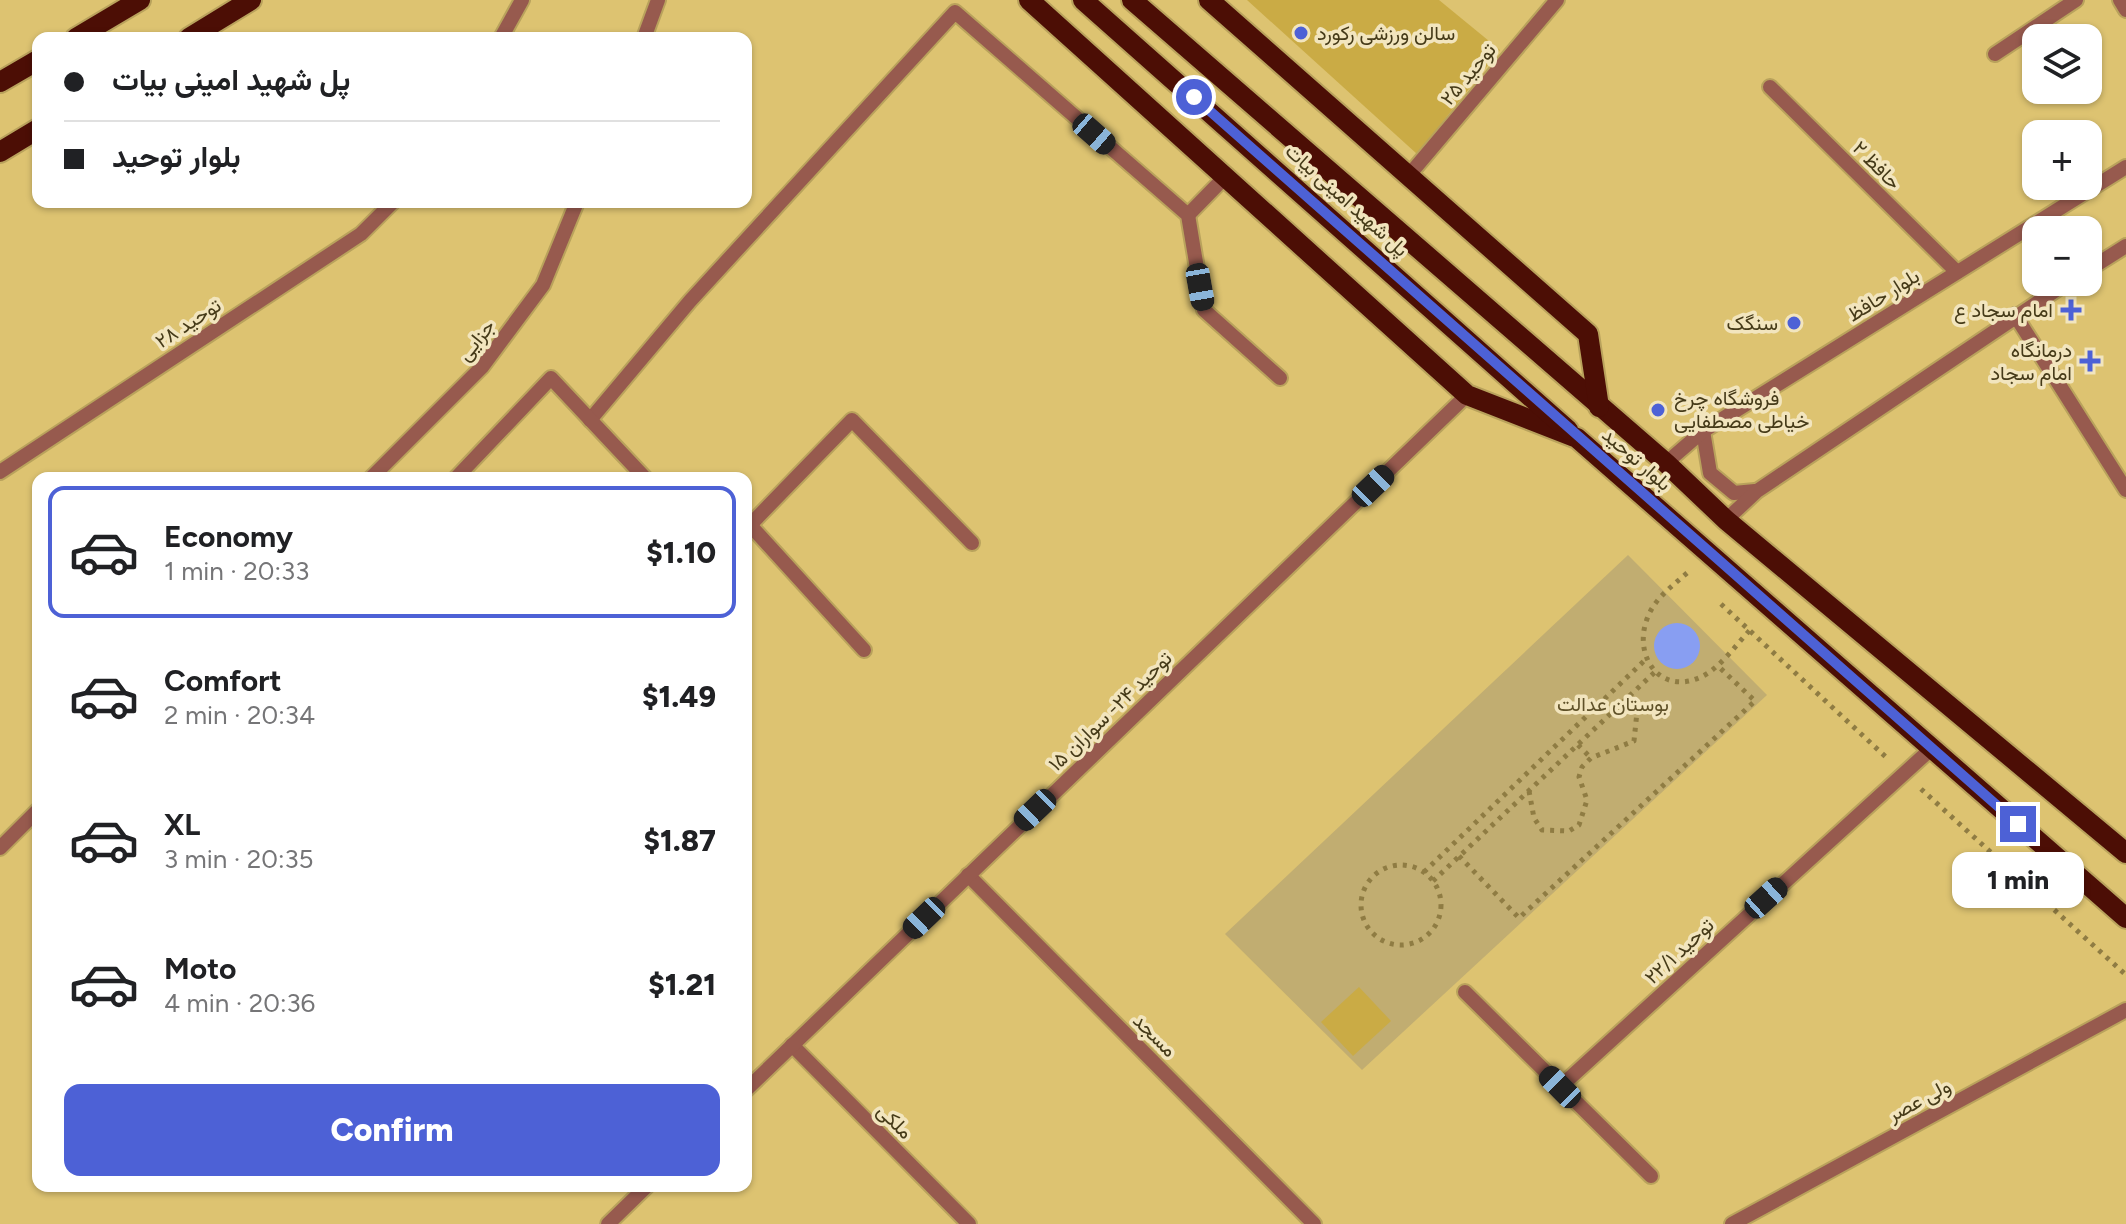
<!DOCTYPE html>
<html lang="en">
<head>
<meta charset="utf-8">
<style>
  body { margin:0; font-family:Figtree,Vazirmatn,sans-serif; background:#f6f6f6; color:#202124; height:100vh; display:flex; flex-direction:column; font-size:30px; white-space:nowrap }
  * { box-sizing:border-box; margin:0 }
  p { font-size:26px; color:#757577 }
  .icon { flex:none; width:44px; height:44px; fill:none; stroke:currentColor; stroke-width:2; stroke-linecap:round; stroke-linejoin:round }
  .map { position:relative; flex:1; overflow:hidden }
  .side { position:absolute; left:32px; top:472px; width:720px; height:720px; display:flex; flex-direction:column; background:#fff; border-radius:16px; box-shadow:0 2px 6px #0004 }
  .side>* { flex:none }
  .top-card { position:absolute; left:32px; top:32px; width:720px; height:176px; border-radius:16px; box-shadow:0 2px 6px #0004; display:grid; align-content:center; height:176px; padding:0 32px; background:#fff }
  .fabs { position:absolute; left:2022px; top:24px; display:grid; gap:16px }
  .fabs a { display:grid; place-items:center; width:80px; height:80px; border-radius:16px; background:#fff; box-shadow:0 2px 6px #0004; font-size:40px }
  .end { position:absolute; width:36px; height:36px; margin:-18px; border:10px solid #4d61d6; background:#fff; box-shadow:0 0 0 4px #fff }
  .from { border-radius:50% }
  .bubble { position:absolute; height:56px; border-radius:16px; background:#fff; box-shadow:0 2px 6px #0004; font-size:26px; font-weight:800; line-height:56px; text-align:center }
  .car { position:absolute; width:24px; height:48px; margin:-24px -12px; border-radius:10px; box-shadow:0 0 6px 2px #0007; background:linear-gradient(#222 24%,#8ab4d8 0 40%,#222 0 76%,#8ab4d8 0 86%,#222 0) }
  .top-card b { display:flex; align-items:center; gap:28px; height:76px; font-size:30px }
  .top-card b+b { border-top:2px solid #e0e0e0 }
  .top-card i { width:20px; height:20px; background:#202124 }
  ul { padding:14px 0 0; list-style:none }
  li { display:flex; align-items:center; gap:24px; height:132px; margin:0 16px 12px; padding:0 16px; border:4px solid transparent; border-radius:16px }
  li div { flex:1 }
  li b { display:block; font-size:30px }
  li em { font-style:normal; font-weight:800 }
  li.current { border-color:#4d61d6 }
  li>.icon { width:72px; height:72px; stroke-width:1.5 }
  .button { display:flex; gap:16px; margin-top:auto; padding:16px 32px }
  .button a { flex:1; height:92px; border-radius:16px; background:#4d61d6; color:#fff; font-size:32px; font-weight:800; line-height:92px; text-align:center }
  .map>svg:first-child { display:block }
</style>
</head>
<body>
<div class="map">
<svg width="2126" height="1224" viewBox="0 0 2126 1224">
  <rect width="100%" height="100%" fill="#ddc371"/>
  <path fill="#c1ad71" d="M1628,555l139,140 -405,375 -137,-136z"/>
  <circle fill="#889ef2" cx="1677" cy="646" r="23"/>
  <g fill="#caab45">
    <path d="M1247,0h192l61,50 -83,104z"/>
    <path d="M1359,987l32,34 -38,35 -32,-34z"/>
  </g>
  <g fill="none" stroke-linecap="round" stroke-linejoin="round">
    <defs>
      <g id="minor">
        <path d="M2120,0l6,10"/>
        <path d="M501,38l21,-38"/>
        <path d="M644,38l14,-38"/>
        <path d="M1995,54l81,-54"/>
        <path d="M1770,87l187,185"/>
        <path d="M1410,174l147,-174"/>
        <path d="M1188,215l37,-38"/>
        <path d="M2088,270l38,-24"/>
        <path d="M2015,315l111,175"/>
        <path d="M590,420l100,-119 265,-289 233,203 16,95 76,68"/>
        <path d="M1703,431l7,42 24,20 21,-2"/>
        <path d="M1666,463l37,-32 423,-264"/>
        <path d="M0,472l361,-238 32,-32"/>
        <path d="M371,478l111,-111 61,-82 34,-83"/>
        <path d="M456,478l95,-100 94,100"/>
        <path d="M1726,520l31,-29 311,-209"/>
        <path d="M750,525l102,-105 120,123"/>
        <path d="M746,529l4,-4 114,125"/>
        <path d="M0,848l38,-38"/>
        <path d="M968,875l346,349"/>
        <path d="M1465,992l186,184"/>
        <path d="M792,1045l177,179"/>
        <path d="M1560,1087l371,-338"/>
        <path d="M746,1090l721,-695"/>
        <path d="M608,1224l39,-38"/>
        <path d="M1732,1224l394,-214"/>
      </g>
      <g id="major">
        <path d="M1029,0l438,395 110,43 549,480"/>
        <path d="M1083,0l485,430"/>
        <path d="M1132,0l534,463 60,57 400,333"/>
        <path d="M1209,0l379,334 11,73"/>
        <path d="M76,38l64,-38"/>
        <path d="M189,38l62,-38"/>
        <path d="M0,82l38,-22"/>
        <path d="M0,152l38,-23"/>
      </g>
    </defs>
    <use href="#minor" stroke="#b9a25c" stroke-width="18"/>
    <use href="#major" stroke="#b9a25c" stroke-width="24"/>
    <g stroke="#8f7c43" stroke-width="5" stroke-dasharray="4 6" stroke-linecap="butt">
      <path d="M1687,573c-16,14 -33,26 -40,46 -14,37 13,77 54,58 19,-9 34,-31 49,-47"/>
      <path d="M1721,604l166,154"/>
      <path d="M1578,745l13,13"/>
      <path d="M1921,789l205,186"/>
      <path d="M1529,791l5,27 8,12 27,1 10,-6 8,-25 -8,-23 3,-10 9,-9 43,-17 3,-29 -7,-17"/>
      <path d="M1459,856l60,62 236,-217 -38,-36"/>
      <circle cx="1401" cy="905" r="40"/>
      <path d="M1424,872l221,-212"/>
      <path d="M1433,881l223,-210"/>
    </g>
    <use href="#minor" stroke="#975a4e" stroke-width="14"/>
    <use href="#major" stroke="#4c0e05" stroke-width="20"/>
  </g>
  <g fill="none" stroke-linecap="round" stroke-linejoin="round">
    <path stroke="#4d61d6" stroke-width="10" d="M1194,97l824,727"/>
  </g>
  <g fill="#4d61d6" stroke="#f2e5be" stroke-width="3">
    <circle cx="1301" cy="33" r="8"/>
    <path d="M2067 298h8v8h8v8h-8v8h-8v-8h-8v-8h8z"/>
    <circle cx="1794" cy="323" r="8"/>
    <path d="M2086 349h8v8h8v8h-8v8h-8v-8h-8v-8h8z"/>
    <circle cx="1658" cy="410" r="8"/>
  </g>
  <g text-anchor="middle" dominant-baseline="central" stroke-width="7" stroke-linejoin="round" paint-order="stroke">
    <g font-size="20" fill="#453a18" stroke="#f2e5be" text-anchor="end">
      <text x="1317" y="33" text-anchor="start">سالن ورزشی رکورد</text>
      <text x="2053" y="310">امام سجاد ع</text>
      <text x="1778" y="323">سنگک</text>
      <text x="2072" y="350">درمانگاه<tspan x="2072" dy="23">امام سجاد</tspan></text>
      <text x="1674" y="398" text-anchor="start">فروشگاه چرخ<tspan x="1674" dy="23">خیاطی مصطفایی</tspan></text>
    </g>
    <g font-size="20" fill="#453a18" stroke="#f2e5be">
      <text transform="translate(1468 74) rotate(-50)">توحید ۲۵</text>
      <text transform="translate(1877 165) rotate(45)">حافظ ۲</text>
      <text transform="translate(1347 200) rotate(42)">پل شهید امینی بیات</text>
      <text transform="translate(1883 295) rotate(-32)">بلوار حافظ</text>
      <text transform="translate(188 323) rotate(-33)">توحید ۲۸</text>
      <text transform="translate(476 340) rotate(-51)">جزایی</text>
      <text transform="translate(1637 459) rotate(41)">بلوار توحید</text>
      <text transform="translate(1110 711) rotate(-44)">توحید ۲۴- سواران ۱۵</text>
      <text transform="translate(1679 951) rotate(-43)">توحید ۲۲/۱</text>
      <text transform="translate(1155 1035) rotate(45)">مسجد</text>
      <text transform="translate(1919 1100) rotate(-28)">ولی عصر</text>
      <text transform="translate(895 1121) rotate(45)">ملکی</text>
    </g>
    <g font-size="20" fill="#5f5128" stroke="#f2e5be">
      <text x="1613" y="704">بوستان عدالت</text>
    </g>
  </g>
</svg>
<div class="fabs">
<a><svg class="icon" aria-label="layers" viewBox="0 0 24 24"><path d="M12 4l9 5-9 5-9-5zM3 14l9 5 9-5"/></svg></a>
<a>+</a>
<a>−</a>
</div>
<i class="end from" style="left:1194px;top:97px"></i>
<i class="end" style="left:2018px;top:824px"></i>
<div class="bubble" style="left:1952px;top:852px;width:132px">1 min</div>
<i class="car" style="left:1094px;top:134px;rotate:131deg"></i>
<i class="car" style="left:1200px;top:287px;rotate:170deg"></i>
<i class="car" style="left:1373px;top:486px;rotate:46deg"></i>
<i class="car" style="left:1035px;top:810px;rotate:226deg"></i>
<i class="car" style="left:1766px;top:898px;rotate:48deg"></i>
<i class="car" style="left:924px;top:918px;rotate:226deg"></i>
<i class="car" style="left:1560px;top:1087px;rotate:315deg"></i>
<div class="top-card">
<b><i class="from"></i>پل شهید امینی بیات</b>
<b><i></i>بلوار توحید</b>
</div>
<section class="side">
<ul>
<li class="current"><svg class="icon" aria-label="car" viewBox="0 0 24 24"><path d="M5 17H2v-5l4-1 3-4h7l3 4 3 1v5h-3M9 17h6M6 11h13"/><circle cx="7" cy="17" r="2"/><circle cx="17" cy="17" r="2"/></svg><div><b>Economy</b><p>1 min · 20:33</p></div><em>$1.10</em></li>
<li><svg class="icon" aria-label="car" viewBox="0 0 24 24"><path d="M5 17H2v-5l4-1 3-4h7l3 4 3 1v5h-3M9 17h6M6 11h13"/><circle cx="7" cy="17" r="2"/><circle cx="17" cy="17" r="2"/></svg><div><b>Comfort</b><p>2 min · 20:34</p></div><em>$1.49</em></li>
<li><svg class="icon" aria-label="car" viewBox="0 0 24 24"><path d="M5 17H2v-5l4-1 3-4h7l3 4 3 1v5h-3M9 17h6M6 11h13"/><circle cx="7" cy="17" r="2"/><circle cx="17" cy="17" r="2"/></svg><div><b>XL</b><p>3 min · 20:35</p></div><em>$1.87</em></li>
<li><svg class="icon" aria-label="car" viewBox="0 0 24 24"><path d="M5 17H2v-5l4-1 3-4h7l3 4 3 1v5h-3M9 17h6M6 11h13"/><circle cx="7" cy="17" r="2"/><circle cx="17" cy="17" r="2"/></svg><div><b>Moto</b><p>4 min · 20:36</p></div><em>$1.21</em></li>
</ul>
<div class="button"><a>Confirm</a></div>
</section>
</div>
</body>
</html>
